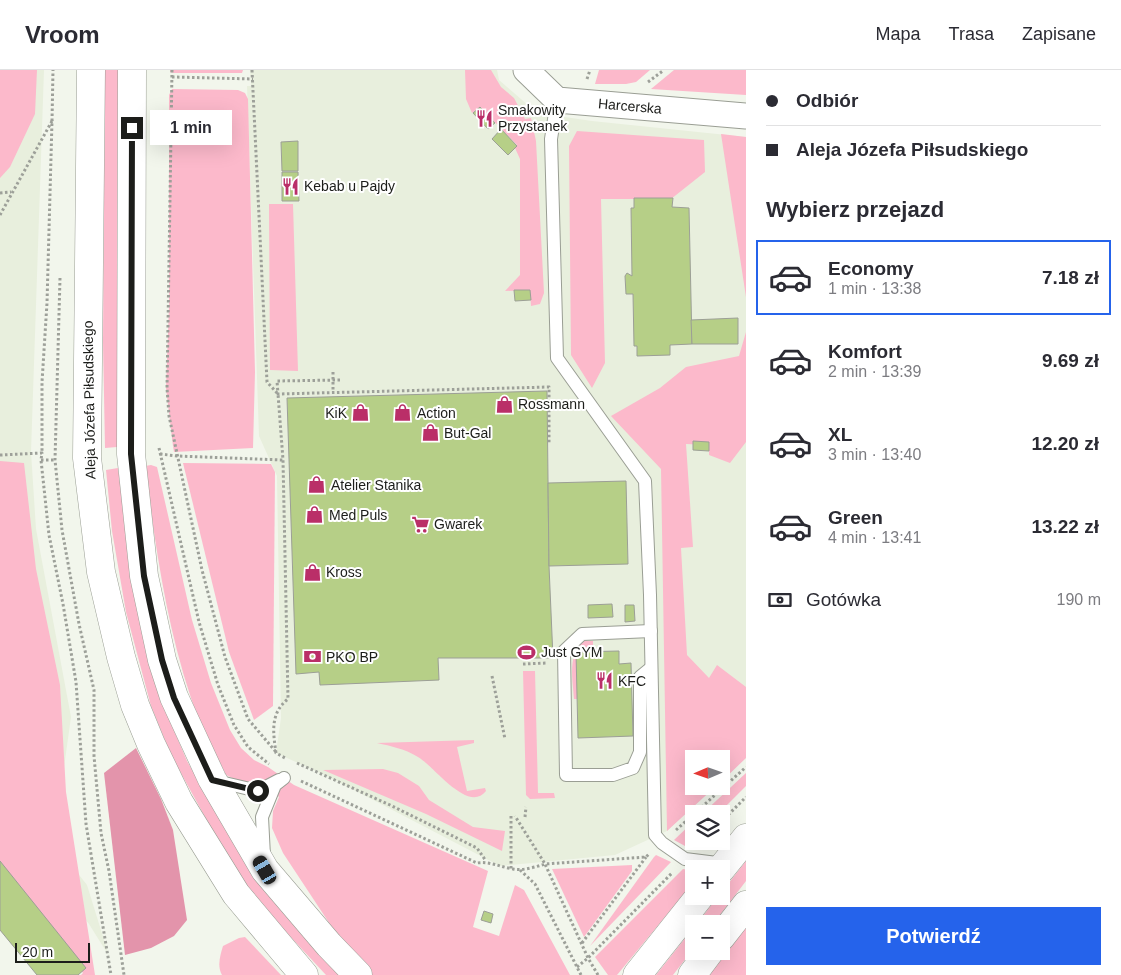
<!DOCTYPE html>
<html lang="pl">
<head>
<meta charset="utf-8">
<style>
  body { margin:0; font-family:Arial,sans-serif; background:#f2f2f3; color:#2b2b33; height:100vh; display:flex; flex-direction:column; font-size:19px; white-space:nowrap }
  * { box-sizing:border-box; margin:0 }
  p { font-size:16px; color:#7c7c81 }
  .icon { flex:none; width:28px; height:28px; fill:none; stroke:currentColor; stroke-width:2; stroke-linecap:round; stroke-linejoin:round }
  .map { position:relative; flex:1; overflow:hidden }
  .side { display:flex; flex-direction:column; background:#fff; width:375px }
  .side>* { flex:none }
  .guide { display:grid; align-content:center; height:110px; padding:0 20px; background:#fff }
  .needle { width:32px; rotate:268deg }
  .buttons { position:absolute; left:685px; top:680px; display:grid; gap:10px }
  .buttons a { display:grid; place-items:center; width:45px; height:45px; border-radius:0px; background:#fff; box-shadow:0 5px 20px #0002; font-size:25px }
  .scale { position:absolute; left:15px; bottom:12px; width:75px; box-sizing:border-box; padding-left:5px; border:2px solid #1c1d1a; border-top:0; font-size:14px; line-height:18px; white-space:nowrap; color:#1c1d1a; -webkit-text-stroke:4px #fff; paint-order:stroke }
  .end { position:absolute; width:22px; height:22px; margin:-11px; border:6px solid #1c1d1a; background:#fff; box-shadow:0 0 0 2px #fff }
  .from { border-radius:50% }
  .bubble { position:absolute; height:35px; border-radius:0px; background:#fff; box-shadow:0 5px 20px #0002; font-size:16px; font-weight:800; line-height:35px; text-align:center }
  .car { position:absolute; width:15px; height:30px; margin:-15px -8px; border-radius:6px; box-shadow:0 0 4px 1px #0007; background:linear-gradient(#222 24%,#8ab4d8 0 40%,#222 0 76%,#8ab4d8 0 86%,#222 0) }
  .guide b { display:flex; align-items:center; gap:18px; height:48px; font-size:19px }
  .guide b+b { border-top:1px solid #e1e1e2 }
  .guide i { width:12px; height:12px; background:#2b2b33 }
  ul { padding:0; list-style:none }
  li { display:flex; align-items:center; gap:15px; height:75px; margin:0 10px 8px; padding:0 10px; border:2px solid transparent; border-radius:0px }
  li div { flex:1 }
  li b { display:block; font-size:19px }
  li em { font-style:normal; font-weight:800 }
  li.selected { border-color:#2563eb }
  li>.icon { width:45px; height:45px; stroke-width:1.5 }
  h2 { padding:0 20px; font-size:22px; line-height:60px }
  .pay { display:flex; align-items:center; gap:12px; height:55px; padding:0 20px; font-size:19px }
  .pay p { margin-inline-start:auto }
  .cta { display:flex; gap:10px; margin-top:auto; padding:10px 20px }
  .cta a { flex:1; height:58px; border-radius:0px; background:#2563eb; color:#fff; font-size:20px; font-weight:800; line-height:58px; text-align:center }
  header { display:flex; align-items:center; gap:30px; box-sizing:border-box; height:70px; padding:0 25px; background:#fff; border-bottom:1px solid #e1e1e2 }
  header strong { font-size:24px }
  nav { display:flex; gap:28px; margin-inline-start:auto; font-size:18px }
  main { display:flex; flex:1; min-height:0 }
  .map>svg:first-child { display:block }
</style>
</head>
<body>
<header>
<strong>Vroom</strong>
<nav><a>Mapa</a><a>Trasa</a><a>Zapisane</a></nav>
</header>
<main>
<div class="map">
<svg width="746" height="905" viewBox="0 0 746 905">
  <rect width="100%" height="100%" fill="#f2f6ec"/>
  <g fill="#e8efdd">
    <path d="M0,0h44l-13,382 5,77 35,188 -10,72 11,77 15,19 22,71 -20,-32 -89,-114z"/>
    <path d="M250,0h247l2,10 38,33 55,8 154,16v617l-25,5h-27v27h19l-46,45 -52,24 -115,11 -171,-89 -53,-24 5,-35 -4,-242 -18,-40 -12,-350h4z"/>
  </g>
  <g fill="#fcb9cb">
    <path d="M0,0h37l-2,44 -25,53 -10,11z"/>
    <path d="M105,0h15l-3,377 -12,1 -2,-106z"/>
    <path d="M170,0h73l-1,3h-68l-4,-1z"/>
    <path d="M465,0h26l10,17 13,11 11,21 6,-1 5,23 8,152 -4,11 -9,2 -1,-16 -25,1 15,-16v-116l-5,-11 2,-3 -37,-38 -8,6 -6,-14z"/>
    <path d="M599,0h51l-14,12 -10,2h-31z"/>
    <path d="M674,0h72v25l-95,-6z"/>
    <path d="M172,19l66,1 7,3 3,6 7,273 -2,76 -79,4 -1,-6 -7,-58 3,-82v-211z"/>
    <path d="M577,61l127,9 1,32 -34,27h-70l4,164 -13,25 -21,-33 -2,-209z"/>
    <path d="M721,64l25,3v160z"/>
    <path d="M269,134h24l5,167 -28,-1z"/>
    <path d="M746,262v110l-16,21 -21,-8v-10l-23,-1 7,103 -12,1 6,107 22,23 8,-13 29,22v71l-25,24v-23h-27v27h22l-49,45 -6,-362 -50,-53 49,-28 26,-21 53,-11z"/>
    <path d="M0,391l24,2 12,106 24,116 6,107 29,183h-14l2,-2 -83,-100z"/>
    <path d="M183,393l88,1 4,8 -2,234 -19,14 -25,-68z"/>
    <path d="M151,395l6,2 35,153 19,63 19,47 11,18 13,12 14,7 26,18 194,86 -15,56 26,9 16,-51 9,5 46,85h-198l-27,-28 -62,-94 -11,-25 1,-17 6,-14 -19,-17c-14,3 -22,1 -34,-5 -12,-25 -27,-51 -35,-77 -25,-75 -36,-154 -46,-232z"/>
    <path d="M118,398l19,131 22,96 28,66 61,105 93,109h-15l-54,-58 -39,-49 -62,-113 -20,-49 -25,-94 -14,-81 -6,-61z"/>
    <path d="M584,571h9v11l-16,47h-3c-1,-19 -7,-45 10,-58z"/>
    <path d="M523,601h12l3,122h16l1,5 -25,1 -4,-4z"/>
    <path d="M474,670v3l-17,4 10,44 18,-3 1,3c-18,23 -52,-25 -68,-34 -13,-8 -27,-11 -41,-14z"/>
    <path d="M383,699l15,4 21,13 10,14 44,27 32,4 -3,20 -76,-37 -103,-44z"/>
    <path d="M746,703v13l-28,28h-16z"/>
    <path d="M694,751v17l-9,8 -11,-6z"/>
    <path d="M656,785l15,7 -81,84 64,-89z"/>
    <path d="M746,791v20l-33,43h-16l21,-28h3v-3z"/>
    <path d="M632,795v6l-48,66 -32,-68z"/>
    <path d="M683,799l11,2v11l-77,93h-9l-13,-18z"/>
    <path d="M746,852v53h-40z"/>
    <path d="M694,857v21l-21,27h-17z"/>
    <path d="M245,867l36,38h-59c-5,-9 -2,-19 1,-29l16,-8z"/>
  </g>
  <path fill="#e394ab" d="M136,678l25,51 12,31 14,90 -13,16 -23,12 -26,7 -21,-182z"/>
  <g fill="#b6cf87" stroke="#9c9f96">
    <path d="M480,37l15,16 -7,6 -15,-16z"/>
    <path d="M501,59l16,17 -9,9 -16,-16z"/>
    <path d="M298,71v30h-16l-1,-29z"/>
    <path d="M282,102h16l1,29h-17z"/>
    <path d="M634,128h39l-1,9 17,1 3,136 -22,1v10l-33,1v-10h-3l-1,-52h-7l-1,-18 2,-3 5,3 -1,-68h3z"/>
    <path d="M514,220h16l1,10 -16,1z"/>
    <path d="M738,248v26h-46l-1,-24z"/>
    <path d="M547,321l2,175 4,92h-115l1,22 -119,5 -1,-13 -23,2 -9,-276z"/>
    <path d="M693,371l16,1v9l-16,-1z"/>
    <path d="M626,411l2,83 -79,2 -1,-83z"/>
    <path d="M612,534l1,13 -25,1v-13z"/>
    <path d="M625,535h9l1,16 -10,1z"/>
    <path d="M619,581v13l12,-1 2,73 -55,2 -2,-86z"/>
    <path d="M0,791l86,107 -8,7h-41l-37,-45z"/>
    <path d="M484,841l9,3 -2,9 -10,-3z"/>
  </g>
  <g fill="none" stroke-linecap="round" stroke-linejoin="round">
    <defs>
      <g id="lane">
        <path d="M557,30l-6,39 6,219 88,123 5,114 5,240 7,8 23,16 40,5"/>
        <path d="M651,561l-69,3 -18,17 2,124h47l20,-7 7,-16v-75l11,-9"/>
        <path d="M216,711l42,10 21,-11"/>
        <path d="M264,786l-2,-39 13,-32 9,-7"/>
      </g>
      <path id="street" d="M526,0l31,30 189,16"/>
      <g id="secondary">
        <path d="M91,0l-4,388 14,114 20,85 14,48 16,39 28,58 57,92 68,81"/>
        <path d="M132,0l-1,384 13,122 18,84 12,37 38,82 53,91 64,75 29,30"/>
        <path d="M721,799l25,-31"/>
        <path d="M721,867l25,-32"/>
        <path d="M637,905l63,-79"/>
        <path d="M692,905l18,-24"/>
      </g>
    </defs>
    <use href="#lane" stroke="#9a9e94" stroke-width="14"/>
    <use href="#street" stroke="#9a9e94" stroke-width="27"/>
    <use href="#secondary" stroke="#9a9e94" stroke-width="29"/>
    <g stroke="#9da099" stroke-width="3" stroke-dasharray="2.5 2.5" stroke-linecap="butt">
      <path d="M172,0l-5,318 2,28 33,154 23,87 23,62 28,33"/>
      <path d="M252,0l15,312 11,12 5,66 5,239c-18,14 -15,33 -12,54l11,6"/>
      <path d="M172,7l81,2"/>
      <path d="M587,9l3,-9"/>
      <path d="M648,12l16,-12"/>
      <path d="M52,51l1,-51"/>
      <path d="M0,123l11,-1"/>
      <path d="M0,145l52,-94 -5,182 -5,79v71"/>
      <path d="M60,208l-5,182 7,70 17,94 15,66v66l7,77 8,38 15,104"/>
      <path d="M340,310l-63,1 1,13 271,-7v56"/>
      <path d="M159,378l40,174 19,63 16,40 14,22 21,17"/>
      <path d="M160,384l17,2 106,4"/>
      <path d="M0,385l42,-2 -1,7 8,75 14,69 13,78 10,142 25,151"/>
      <path d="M41,390h14"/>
      <path d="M523,594l24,-1"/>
      <path d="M492,606l13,63"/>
      <path d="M297,693l93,42 87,43 9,13"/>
      <path d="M301,711l176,82c13,-2 23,4 36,6 10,2 22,-2 32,-5l-30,-48"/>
      <path d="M694,744l52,-47"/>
      <path d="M511,746v53"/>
      <path d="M525,747l1,-10"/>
      <path d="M721,752l25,-25"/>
      <path d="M676,760l18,-16"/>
      <path d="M520,800l15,14 46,91"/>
      <path d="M582,873l64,-86"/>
      <path d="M577,897l11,-9 84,-85"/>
      <path d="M598,905l-10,-17 -43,-94 101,-7 3,-3"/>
    </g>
    <use href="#lane" stroke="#fff" stroke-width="12"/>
    <use href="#street" stroke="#fff" stroke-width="25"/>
    <use href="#secondary" stroke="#fff" stroke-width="28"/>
    <path stroke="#9da099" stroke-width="3" stroke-dasharray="2.5 2.5" stroke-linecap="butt" d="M333,302v18"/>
  </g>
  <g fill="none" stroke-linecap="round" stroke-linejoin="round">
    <path stroke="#1c1d1a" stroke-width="6" d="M132,58l-1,326 13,122 18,84 12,38 38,82 46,11"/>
  </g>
  <defs>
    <symbol id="restaurant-bare" viewBox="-9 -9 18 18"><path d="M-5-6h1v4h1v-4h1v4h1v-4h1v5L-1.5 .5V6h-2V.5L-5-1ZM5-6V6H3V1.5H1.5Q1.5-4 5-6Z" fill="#ba2f68" stroke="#fff" stroke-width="2.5" paint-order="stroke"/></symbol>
    <symbol id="shop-bare" viewBox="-9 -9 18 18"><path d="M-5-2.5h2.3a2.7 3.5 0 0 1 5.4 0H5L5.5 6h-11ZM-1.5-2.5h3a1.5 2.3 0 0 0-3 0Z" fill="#ba2f68" stroke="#fff" stroke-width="2.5" paint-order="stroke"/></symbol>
    <symbol id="supermarket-bare" viewBox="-9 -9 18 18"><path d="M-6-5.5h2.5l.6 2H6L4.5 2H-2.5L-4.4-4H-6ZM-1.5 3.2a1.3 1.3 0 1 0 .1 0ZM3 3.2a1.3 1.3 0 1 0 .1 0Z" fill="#ba2f68" stroke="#fff" stroke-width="2.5" paint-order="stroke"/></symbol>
    <symbol id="stadium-bare" viewBox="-9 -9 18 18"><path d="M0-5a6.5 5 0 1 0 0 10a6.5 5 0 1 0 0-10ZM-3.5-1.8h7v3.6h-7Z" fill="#ba2f68" stroke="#fff" stroke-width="2.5" paint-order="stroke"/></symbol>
    <symbol id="bank-bare" viewBox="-9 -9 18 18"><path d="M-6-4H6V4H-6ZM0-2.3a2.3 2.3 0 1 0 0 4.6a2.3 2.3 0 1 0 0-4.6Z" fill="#ba2f68" stroke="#fff" stroke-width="2.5" paint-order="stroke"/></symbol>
  </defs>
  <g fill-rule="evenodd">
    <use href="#restaurant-bare" x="472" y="36" width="25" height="25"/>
    <use href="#restaurant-bare" x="278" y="104" width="25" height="25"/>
    <use href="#shop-bare" x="492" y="322" width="25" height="25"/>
    <use href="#shop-bare" x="348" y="330" width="25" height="25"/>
    <use href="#shop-bare" x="390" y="330" width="25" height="25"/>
    <use href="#shop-bare" x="418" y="350" width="25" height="25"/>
    <use href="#shop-bare" x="304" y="402" width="25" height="25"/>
    <use href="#shop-bare" x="302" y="432" width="25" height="25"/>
    <use href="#supermarket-bare" x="408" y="442" width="25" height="25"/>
    <use href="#shop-bare" x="300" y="490" width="25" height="25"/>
    <use href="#stadium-bare" x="514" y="570" width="25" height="25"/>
    <use href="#bank-bare" x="300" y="574" width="25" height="25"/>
    <use href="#restaurant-bare" x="592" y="598" width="25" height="25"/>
  </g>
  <g text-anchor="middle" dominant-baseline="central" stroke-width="4" stroke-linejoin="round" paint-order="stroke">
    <g font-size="14" fill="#1c1d1a" stroke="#fff">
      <text transform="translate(630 36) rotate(5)">Harcerska</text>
      <text transform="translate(89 330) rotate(-91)">Aleja Józefa Piłsudskiego</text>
    </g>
    <g font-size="14" fill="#1c1d1a" stroke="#fff" text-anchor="start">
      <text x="498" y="40">Smakowity<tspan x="498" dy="16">Przystanek</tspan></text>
      <text x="304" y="116">Kebab u Pajdy</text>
      <text x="518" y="334">Rossmann</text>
      <text x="347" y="343" text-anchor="end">KiK</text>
      <text x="417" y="343">Action</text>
      <text x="444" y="363">But-Gal</text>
      <text x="331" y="415">Atelier Stanika</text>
      <text x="329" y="445">Med Puls</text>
      <text x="434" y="454">Gwarek</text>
      <text x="326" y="502">Kross</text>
      <text x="541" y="582">Just GYM</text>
      <text x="326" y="587">PKO BP</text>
      <text x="618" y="611">KFC</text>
    </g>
  </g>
</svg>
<div class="buttons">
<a><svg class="needle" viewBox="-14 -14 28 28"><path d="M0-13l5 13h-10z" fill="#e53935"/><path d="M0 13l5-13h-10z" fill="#7c7c81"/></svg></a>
<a><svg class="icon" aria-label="layers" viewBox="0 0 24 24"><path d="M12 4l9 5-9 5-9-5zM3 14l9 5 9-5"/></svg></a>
<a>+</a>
<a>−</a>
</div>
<div class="scale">20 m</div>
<i class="end from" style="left:258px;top:721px"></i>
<i class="end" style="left:132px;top:58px"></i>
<div class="bubble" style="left:150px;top:40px;width:82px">1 min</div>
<i class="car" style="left:265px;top:800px;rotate:330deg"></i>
</div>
<section class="side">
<div class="guide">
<b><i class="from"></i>Odbiór</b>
<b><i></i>Aleja Józefa Piłsudskiego</b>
</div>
<h2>Wybierz przejazd</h2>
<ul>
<li class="selected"><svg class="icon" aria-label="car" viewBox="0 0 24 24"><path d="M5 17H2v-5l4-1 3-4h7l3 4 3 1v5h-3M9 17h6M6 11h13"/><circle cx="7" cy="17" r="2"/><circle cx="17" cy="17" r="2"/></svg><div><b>Economy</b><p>1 min · 13:38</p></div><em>7.18 zł</em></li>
<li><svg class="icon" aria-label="car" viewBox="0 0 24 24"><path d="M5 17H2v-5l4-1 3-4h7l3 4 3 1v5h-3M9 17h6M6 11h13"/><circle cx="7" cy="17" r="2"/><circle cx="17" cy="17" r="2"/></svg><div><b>Komfort</b><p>2 min · 13:39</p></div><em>9.69 zł</em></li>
<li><svg class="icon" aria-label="car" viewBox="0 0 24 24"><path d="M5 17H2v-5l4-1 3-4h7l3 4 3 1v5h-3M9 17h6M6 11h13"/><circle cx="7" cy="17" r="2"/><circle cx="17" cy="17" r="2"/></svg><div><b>XL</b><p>3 min · 13:40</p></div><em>12.20 zł</em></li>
<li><svg class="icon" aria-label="car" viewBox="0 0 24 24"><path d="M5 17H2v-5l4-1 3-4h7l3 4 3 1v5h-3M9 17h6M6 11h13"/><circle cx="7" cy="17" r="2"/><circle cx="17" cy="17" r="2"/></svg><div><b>Green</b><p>4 min · 13:41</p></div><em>13.22 zł</em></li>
</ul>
<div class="pay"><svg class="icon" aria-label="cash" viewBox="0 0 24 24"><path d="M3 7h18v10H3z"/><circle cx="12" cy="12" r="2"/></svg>Gotówka<p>190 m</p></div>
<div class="cta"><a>Potwierdź</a></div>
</section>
</main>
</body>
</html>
